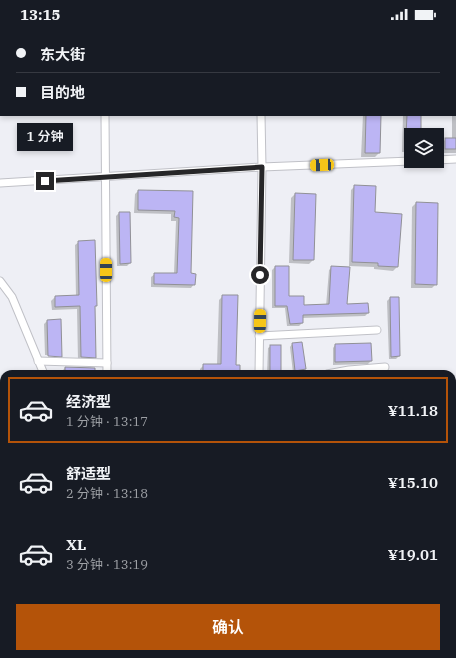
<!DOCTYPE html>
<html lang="zh">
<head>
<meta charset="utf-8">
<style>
  body { margin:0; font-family:"IBM Plex Serif","Noto Sans SC",serif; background:#20242c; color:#f1f3f6; height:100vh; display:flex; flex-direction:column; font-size:15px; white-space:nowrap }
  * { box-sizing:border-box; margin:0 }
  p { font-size:13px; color:#9ea1a6 }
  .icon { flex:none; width:22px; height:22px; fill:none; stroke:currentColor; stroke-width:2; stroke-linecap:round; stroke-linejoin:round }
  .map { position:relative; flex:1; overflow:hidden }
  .details { position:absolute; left:0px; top:342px; width:456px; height:288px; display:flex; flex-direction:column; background:#171b24; border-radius:12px 12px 0 0; box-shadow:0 2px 6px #0003 }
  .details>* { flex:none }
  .hud { position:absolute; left:0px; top:0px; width:456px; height:88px; box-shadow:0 2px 6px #0003; display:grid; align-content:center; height:88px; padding:0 16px; background:#171b24 }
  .tools { position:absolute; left:404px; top:100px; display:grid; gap:8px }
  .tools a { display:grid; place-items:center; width:40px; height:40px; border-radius:0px; background:#171b24; box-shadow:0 2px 6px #0003; font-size:20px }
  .end { position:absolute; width:18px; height:18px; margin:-9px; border:5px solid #262628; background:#fff; box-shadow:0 0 0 2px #fff }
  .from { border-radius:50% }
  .bubble { position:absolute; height:28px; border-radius:0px; background:#171b24; box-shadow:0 2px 6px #0003; font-size:13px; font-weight:600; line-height:28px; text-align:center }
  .car { position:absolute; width:12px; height:24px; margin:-12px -6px; border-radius:5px; box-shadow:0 0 3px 1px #0007; background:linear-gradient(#f5c518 24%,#345 0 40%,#f5c518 0 76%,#345 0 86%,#f5c518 0) }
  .hud b { display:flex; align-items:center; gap:14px; height:38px; font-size:15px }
  .hud b+b { border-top:1px solid #363941 }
  .hud i { width:10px; height:10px; background:#f1f3f6 }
  ul { padding:7px 0 0; list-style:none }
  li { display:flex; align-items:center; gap:12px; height:66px; margin:0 8px 6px; padding:0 8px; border:2px solid transparent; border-radius:0px }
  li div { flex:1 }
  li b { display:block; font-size:15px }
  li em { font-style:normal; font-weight:600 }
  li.on { border-color:#b45309 }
  li>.icon { width:36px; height:36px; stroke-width:1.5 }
  .cta { display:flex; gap:8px; margin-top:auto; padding:8px 16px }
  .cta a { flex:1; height:46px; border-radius:0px; background:#b45309; color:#fff; font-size:16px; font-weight:600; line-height:46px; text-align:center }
  .status { display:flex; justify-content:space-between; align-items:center; height:28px; padding:0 20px; background:#171b24; direction:ltr }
  .status svg { height:11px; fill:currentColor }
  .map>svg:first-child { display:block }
</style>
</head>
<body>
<div class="status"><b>13:15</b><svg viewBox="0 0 49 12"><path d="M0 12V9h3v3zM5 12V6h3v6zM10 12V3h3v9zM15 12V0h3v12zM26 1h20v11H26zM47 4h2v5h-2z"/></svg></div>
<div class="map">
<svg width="456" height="630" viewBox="0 0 456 630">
  <rect width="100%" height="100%" fill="#eeeff5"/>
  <g fill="#0003">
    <path d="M310,0h17l-17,1z"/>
    <rect x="372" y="0" width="13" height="1"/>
    <rect x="414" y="0" width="12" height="1"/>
    <path d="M456,62v63h-14v-10l4,-4h6v-24h3z"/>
    <path d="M363,87h17l-1,38 -4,4h-14z"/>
    <path d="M403,87h17v20h-9v17h-9z"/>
    <path d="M355,158l19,27 23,54 -4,4 -19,-2v-2l-25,-1 2,-76z"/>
    <path d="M138,163l54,1 -2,82 4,10 -3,4 -40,-1v-10l4,-3h19l2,-53h-5v-7l-37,-1 1,-19z"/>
    <path d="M295,166l19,1 -1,65 -4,4 -20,-1 2,-65z"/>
    <path d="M416,175l20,81 -4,4h-21l1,-81z"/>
    <path d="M119,185l11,50 -3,3h-10l-1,-50z"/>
    <path d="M79,214l17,63 -2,2 1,50 -4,4h-13l-1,-52 -25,1 -1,-9 4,-4 21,-1 -1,-51z"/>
    <path d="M275,239h13v30l15,9h23l3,-36 3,-3 14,38 22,8 -3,3 -63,2v5l-3,3h-12l-2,-18h-13v-38z"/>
    <path d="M223,268l12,70 4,8h-39v-5l4,-4h13l2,-65z"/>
    <path d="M390,270l9,58 -3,3h-7l-2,-58z"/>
    <path d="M47,293l14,35 -3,3h-13v-2l15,1v-2l-15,-1 -1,-31z"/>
    <path d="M292,316l13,25 -3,3 -9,1 -3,-26z"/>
    <path d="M335,317l36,16 -3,3 -35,1v-17z"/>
    <path d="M271,318l9,28h-13l1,-26z"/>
    <path d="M65,340l29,6h-32v-3z"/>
    <rect x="225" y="626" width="9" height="4"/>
    <path d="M270,626h13v3h24v-3h37v4h-74z"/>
    <path d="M398,626h25l-1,4h-13z"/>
  </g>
  <g fill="#bcb5f4" stroke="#919196">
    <path d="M366,87h15l-1,38h-15z"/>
    <path d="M407,87h14v20h-15z"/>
    <rect x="445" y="110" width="11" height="11"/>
    <path d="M354,157l22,1 -1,26 27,2 -4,53 -20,-1v-3l-26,-1z"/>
    <path d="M138,162l55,1 -2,82 5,1 -1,11 -41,-1v-11h23l2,-55 -5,-1 1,-6 -37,-1z"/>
    <path d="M295,165l21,1 -2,66h-21z"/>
    <path d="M416,174l22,1 -1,82 -22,-1z"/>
    <path d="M119,184h11l1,51 -11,1z"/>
    <path d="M95,212l2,66h-2l1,52 -15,-1 -1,-51 -25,1v-11l24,-1 -1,-54z"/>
    <path d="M275,238h14v30h15v9l25,-1 2,-38 19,1 -3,37 21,-1 1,10 -66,2v8l-13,1 -3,-18h-12z"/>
    <path d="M222,267h16l-2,70h4v9h-37v-10h18z"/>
    <path d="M390,269h9l1,59 -9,1z"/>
    <path d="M61,291l1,38 -14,-1 -1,-36z"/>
    <path d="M302,314l4,27 -11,2 -3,-28z"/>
    <path d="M371,315l1,18 -37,1v-18z"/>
    <rect x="270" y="317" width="11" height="29"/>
    <path d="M65,339l30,1v6h-30z"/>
  </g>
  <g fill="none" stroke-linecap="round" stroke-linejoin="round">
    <defs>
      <g id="minor">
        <path d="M103,0v1"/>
        <path d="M259,0v1"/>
        <path d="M0,54h1"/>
        <path d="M105,87l2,259"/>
        <path d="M437,132l19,-1"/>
        <path d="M0,155l262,-16 149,-6"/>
        <path d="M0,253l12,16 32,77"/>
        <path d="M259,308l118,-6"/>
        <path d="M38,333l69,2"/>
        <path d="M259,346l3,-207 -1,-52"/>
        <path d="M327,346l22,-4 36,-3"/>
        <path d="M452,488l4,-5"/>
        <path d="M0,535l4,34"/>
        <path d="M452,535l4,2"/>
        <path d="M77,626l1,4"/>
        <path d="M5,630v-4"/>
        <path d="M254,630v-4"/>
      </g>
    </defs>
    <use href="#minor" stroke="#c0c1c7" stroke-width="9"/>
    <use href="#minor" stroke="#fff" stroke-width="7"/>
  </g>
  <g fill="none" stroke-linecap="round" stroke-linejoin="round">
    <path stroke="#262628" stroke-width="5" d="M45,153l217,-14 -2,108"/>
  </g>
</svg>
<div class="tools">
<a><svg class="icon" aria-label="layers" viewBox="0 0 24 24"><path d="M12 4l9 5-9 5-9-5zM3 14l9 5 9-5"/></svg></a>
</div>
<i class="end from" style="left:260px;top:247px"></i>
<i class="end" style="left:45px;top:153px"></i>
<div class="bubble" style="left:17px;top:95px;width:56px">1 分钟</div>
<i class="car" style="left:322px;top:137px;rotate:267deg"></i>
<i class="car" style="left:106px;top:242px;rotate:0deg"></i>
<i class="car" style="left:260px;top:293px;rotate:1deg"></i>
<div class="hud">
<b><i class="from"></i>东大街</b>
<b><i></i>目的地</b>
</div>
<section class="details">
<ul>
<li class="on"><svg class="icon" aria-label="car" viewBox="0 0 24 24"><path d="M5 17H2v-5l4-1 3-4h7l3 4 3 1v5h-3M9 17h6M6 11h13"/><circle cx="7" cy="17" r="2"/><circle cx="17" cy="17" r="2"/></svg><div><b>经济型</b><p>1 分钟 · 13:17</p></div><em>¥11.18</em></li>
<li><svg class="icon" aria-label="car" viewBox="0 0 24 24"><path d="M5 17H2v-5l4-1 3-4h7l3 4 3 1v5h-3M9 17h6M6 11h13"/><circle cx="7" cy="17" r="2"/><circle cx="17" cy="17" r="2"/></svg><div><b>舒适型</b><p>2 分钟 · 13:18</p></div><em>¥15.10</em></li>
<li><svg class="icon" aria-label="car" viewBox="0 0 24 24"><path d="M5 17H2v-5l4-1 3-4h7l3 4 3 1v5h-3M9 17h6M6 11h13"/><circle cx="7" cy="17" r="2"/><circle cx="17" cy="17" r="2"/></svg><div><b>XL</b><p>3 分钟 · 13:19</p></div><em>¥19.01</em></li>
</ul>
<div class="cta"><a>确认</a></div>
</section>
</div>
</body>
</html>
